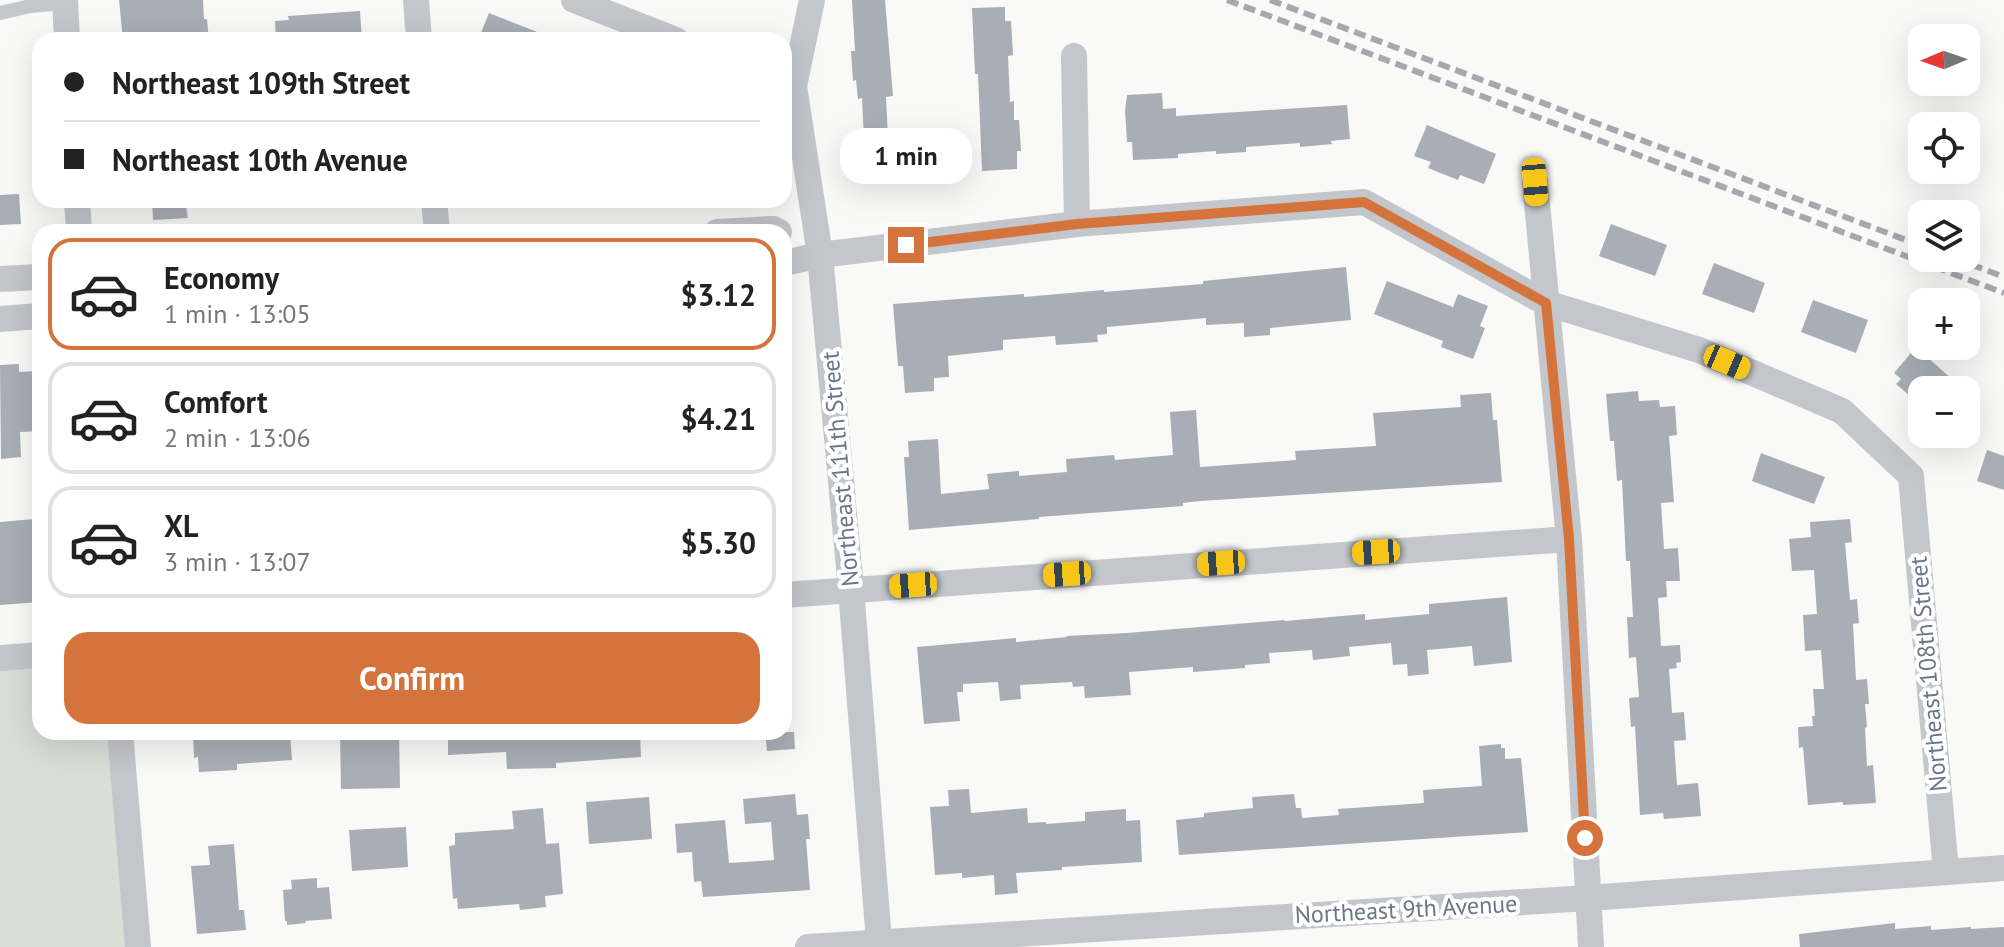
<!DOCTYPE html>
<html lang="en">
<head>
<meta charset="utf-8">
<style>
  body { margin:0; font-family:"PT Sans",sans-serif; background:#f6f6f6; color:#222; height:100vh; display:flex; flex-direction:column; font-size:30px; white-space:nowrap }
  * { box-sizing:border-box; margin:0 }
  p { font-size:26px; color:#767676 }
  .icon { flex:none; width:44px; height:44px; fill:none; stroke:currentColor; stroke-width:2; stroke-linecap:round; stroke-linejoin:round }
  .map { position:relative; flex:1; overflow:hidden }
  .side { position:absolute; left:32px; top:224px; width:760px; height:516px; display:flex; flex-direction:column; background:#fff; border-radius:24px; box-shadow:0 8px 32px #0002 }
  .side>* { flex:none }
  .guide { position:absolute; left:32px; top:32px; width:760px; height:176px; border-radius:24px; box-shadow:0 8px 32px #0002; display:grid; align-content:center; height:176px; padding:0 32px; background:#fff }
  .needle { width:52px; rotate:268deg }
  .buttons { position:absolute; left:1908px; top:24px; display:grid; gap:16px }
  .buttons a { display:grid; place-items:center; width:72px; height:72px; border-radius:16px; background:#fff; box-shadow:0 8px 32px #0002; font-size:40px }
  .end { position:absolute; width:36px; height:36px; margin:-18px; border:10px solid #d5733c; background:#fff; box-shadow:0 0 0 4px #fff }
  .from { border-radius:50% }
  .bubble { position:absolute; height:56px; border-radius:24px; background:#fff; box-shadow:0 8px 32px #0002; font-size:26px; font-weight:700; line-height:56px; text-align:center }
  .car { position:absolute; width:24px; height:48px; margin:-24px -12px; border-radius:10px; box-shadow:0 0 6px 2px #0007; background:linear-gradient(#f5c518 24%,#345 0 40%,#f5c518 0 76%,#345 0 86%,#f5c518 0) }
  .guide b { display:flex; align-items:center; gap:28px; height:76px; font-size:30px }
  .guide b+b { border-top:2px solid #e0e0e0 }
  .guide i { width:20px; height:20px; background:#222 }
  ul { padding:14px 0 0; list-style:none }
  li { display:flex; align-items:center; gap:24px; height:112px; margin:0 16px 12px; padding:0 16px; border:4px solid #e0e0e0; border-radius:24px }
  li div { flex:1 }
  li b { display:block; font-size:30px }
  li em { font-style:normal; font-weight:700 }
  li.selected { border-color:#d5733c }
  li>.icon { width:72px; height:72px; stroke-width:1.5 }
  .cta { display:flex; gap:16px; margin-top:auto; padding:16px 32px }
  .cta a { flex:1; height:92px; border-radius:24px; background:#d5733c; color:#fff; font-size:32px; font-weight:700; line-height:92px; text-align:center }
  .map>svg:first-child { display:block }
</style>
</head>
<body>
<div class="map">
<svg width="2004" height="947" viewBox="0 0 2004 947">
  <rect width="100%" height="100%" fill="#f9f9f7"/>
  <path fill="#d9ded7" d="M40,655v77h80l18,215h-138v-289z"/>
  <g fill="#a9aeb6">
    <path d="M119,0h84l1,19h3l2,21h-86z"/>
    <path d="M852,0h33l8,96 -7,1 2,41 36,-2v4h6l2,36 -17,1 1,4 -34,2v-4l-16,1 -4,-82 -4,1 -2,-19 -3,1 -2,-30h4z"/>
    <path d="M1005,7v14h6l2,34 -5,1 2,46 4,-1v19h5l2,31h-4v18l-35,2 -4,-97h-3l-3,-66z"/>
    <path d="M360,11l2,29h-86l-1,-19 14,-1 -1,-4z"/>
    <path d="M489,13l66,26v1h-77z"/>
    <path d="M1162,93l1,16 13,-1v8l171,-11 3,34 -19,2 1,3 -32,3v-4l-54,4v5l-30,2v-3l-38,3v4l-45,2 -1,-18h-5l-2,-32 2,-15z"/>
    <path d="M1427,125l69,29 -12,30 -24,-9 -2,5 -30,-12 3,-6 -17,-6z"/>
    <path d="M19,194l2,30 -21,1v-30z"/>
    <path d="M152,200h33l3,18 -35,2z"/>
    <path d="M1611,224l56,21 -12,31 -56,-20z"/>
    <path d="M1714,263l51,20 -11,30 -52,-19z"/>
    <path d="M1346,267l5,53 -81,8v7l-26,2v-14l-38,2v-7l-99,9v7l-10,1 1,7 -42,3 -1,-9 -52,4v10l-55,6 1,21 -15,1v13l-29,2 -2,-27h-5l-5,-62 131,-10v3l80,-7v2l99,-8v-3z"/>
    <path d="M1387,281l66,26 5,-13 30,12 -8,20 5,2 -12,31 -32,-12 2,-6 -69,-27z"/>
    <path d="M1813,300l55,20 -12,33 -55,-21z"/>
    <path d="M1916,347l48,43h-47l-6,7 -15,-13 5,-5 -7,-6z"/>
    <path d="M19,364v8l18,-1 1,32h2v28l-20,1 1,25 -20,2 -1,-94z"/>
    <path d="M1638,391l1,10 20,-1 1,7 15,-1 2,29 -8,1 5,66 -13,1 3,46 14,-1 2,33h-14l1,16 -9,1 3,48 19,-1 1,17 -5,1 1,5 -8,1 3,44 12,-1 2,28 -12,1 3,44 21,-2 3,33 -37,3 -1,-6 -23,2 -5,-89 -4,1 -2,-29 10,-1 -3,-40 -7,1 -2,-41h6l-3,-56h-4l-4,-81 -5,1 -3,-40h-4l-4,-47z"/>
    <path d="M1491,393l2,27h4l5,62 -302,19 -17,2v3l-144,11v2l-130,11 -5,-73h5l-1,-16 30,-2 3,55 48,-5 -2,-15 32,-3v5l48,-4 -1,-13 48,-4 1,5 58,-5 -3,-43 26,-2 4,57 96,-7 -1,-9 81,-5 -3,-33 88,-6 -1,-12z"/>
    <path d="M1987,450l17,6v34l-27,-9z"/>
    <path d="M1761,453l64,24 -11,27 -62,-23z"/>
    <path d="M34,519v3h6v44l-4,1 4,35 -40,3v-83z"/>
    <path d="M1850,519l2,23 -7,1 5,57 7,-1 2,24 -6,1 3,56 11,-1 2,25h-4l2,23 -2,1 2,38 6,-1 3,38 -33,2v-3l-35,3 -5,-58 -4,1 -1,-21 15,-1 -1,-10h3l-2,-27h11l-3,-39 -16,1 -2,-36 14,-1 -3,-44 -22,1 -3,-32 22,-2 -1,-15z"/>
    <path d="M1507,597l5,65 -38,4 -2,-20 -45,4 2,24 -21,2 -1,-12 -14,1 -2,-22 -42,4 1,9 -37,4 -1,-10 -43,3 1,10 -25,2v3l-52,4v-5l-64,5 2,23 -46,3 -1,-12 -11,1 -1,-5 -52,3 1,14 -21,2 -2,-19 -35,2v8h-6l3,29 -36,3 -7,-77 99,-9v4l51,-5 -1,-1 61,-3 157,-13 1,1 80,-7v6l64,-6v-10z"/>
    <path d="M193,732h97l2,28 -55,4v6l-38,2 -1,-15 -4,1z"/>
    <path d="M340,732h59l1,56 -59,1z"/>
    <path d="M448,732h192l1,25 -85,6v5l-49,1 -1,-17 -58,3z"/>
    <path d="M765,732h29l1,17 -28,2z"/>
    <path d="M1501,744v4h4v11l16,-1 7,74 -349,23 -3,-35 28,-3v-4l49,-5 -1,-11 42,-3 2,14h5l1,10 37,-3 -1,-6 86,-6 -1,-13 59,-4 -3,-40z"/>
    <path d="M969,789l2,24 56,-5 1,15 18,-1v2l39,-3v-9l41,-3v12l14,-1 2,42 -80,5v3l-46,3 2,20 -23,2 -1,-20 -32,3v-5l-27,2 -5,-68 19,-1 -1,-16z"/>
    <path d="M795,794l2,21 11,-1 2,25h-4l4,51 -107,7 -2,-16 -7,1 -2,-30 -15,1 -2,-29 50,-4 4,43 45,-3 -3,-38 -26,2 -2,-25z"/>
    <path d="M649,797l3,42 -63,5 -3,-42z"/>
    <path d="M543,808l3,36 13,-1 4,51 -18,2 1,11 -26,3 -1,-6 -61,5 -1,-11 -4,1 -4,-53 6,-1v-12l59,-4 -2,-18z"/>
    <path d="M406,827l2,40 -56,4 -3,-41z"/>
    <path d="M234,844l5,66h5l2,20 -49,4 -6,-68 19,-1 -2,-19z"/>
    <path d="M317,878v10l12,-1 3,32 -27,2 1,2 -19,2v-4h-2l-2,-31 9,-1 -1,-9z"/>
    <path d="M1895,923v6l36,-3v4l40,-3v2l33,-2v20h-204l-1,-13z"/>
  </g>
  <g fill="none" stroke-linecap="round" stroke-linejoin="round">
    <path stroke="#c3c6ca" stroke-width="14" d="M0,13l31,-7 34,-3"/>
    <g stroke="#c3c6ca" stroke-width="26">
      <path d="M65,0l2,40"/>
      <path d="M416,0l3,40"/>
      <path d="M574,0l102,40"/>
      <path d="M812,0l-18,86 26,169 31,334 28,352 2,6"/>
      <path d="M1074,56l3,168"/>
      <path d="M1535,182l34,357 22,408"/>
      <path d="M77,200l2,32"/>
      <path d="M434,200l3,32"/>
      <path d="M717,232l56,-3 6,3"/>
      <path d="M784,263l36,-8 257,-31 287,-22 182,101 153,47 143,61 69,65 35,396"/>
      <path d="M0,279l40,-2"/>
      <path d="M0,319l40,-3"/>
      <path d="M784,595l785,-56"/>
      <path d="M0,658l40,-3"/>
      <path d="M120,732l18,215"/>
      <path d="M808,947l780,-49 416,-30"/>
    </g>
    <g stroke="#a5a9af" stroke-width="6" stroke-dasharray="12 6" stroke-linecap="butt">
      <path d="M1227,0l777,293"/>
      <path d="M1270,0l652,246"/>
      <path d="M1954,258l50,19"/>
    </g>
  </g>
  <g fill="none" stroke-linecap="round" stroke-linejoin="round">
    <path stroke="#d5733c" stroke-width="10" d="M906,245l171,-21 287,-22 182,101 23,236 16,299"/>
  </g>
  <g text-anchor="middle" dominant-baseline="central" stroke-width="8" stroke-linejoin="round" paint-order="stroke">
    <g font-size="24" fill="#6b7686" stroke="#fff">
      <text transform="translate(840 469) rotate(-95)">Northeast 111th Street</text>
      <text transform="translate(1928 674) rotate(-95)">Northeast 108th Street</text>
      <text transform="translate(1406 909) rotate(-3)">Northeast 9th Avenue</text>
    </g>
  </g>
</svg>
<div class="buttons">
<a><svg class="needle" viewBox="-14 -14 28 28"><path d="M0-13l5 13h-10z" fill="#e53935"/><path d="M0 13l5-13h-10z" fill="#767676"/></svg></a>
<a><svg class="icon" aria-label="locate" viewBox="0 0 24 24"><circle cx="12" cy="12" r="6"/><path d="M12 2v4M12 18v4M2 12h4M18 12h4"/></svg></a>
<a><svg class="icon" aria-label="layers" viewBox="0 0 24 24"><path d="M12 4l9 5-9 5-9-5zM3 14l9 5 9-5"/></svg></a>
<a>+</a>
<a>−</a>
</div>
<i class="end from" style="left:1585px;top:838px"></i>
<i class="end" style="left:906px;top:245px"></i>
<div class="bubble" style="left:840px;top:128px;width:132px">1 min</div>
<i class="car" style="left:1535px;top:182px;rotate:175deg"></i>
<i class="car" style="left:1727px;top:362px;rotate:113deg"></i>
<i class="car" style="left:1376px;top:552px;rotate:266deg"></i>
<i class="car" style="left:1221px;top:563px;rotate:266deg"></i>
<i class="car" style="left:1067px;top:574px;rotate:266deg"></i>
<i class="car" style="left:913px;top:585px;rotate:266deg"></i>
<div class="guide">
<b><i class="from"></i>Northeast 109th Street</b>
<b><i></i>Northeast 10th Avenue</b>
</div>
<section class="side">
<ul>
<li class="selected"><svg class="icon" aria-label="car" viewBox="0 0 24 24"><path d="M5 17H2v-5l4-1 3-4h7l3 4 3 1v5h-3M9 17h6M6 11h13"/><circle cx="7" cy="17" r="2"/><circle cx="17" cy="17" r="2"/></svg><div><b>Economy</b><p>1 min · 13:05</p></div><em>$3.12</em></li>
<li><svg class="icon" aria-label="car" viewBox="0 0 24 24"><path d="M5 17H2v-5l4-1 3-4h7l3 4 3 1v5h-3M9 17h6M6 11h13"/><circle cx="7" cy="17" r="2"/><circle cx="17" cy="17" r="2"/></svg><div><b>Comfort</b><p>2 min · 13:06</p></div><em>$4.21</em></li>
<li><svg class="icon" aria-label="car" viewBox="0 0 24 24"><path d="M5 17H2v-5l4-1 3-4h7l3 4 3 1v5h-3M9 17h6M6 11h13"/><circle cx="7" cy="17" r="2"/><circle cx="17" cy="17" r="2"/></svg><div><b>XL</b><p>3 min · 13:07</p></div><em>$5.30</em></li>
</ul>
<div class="cta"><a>Confirm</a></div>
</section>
</div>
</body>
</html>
